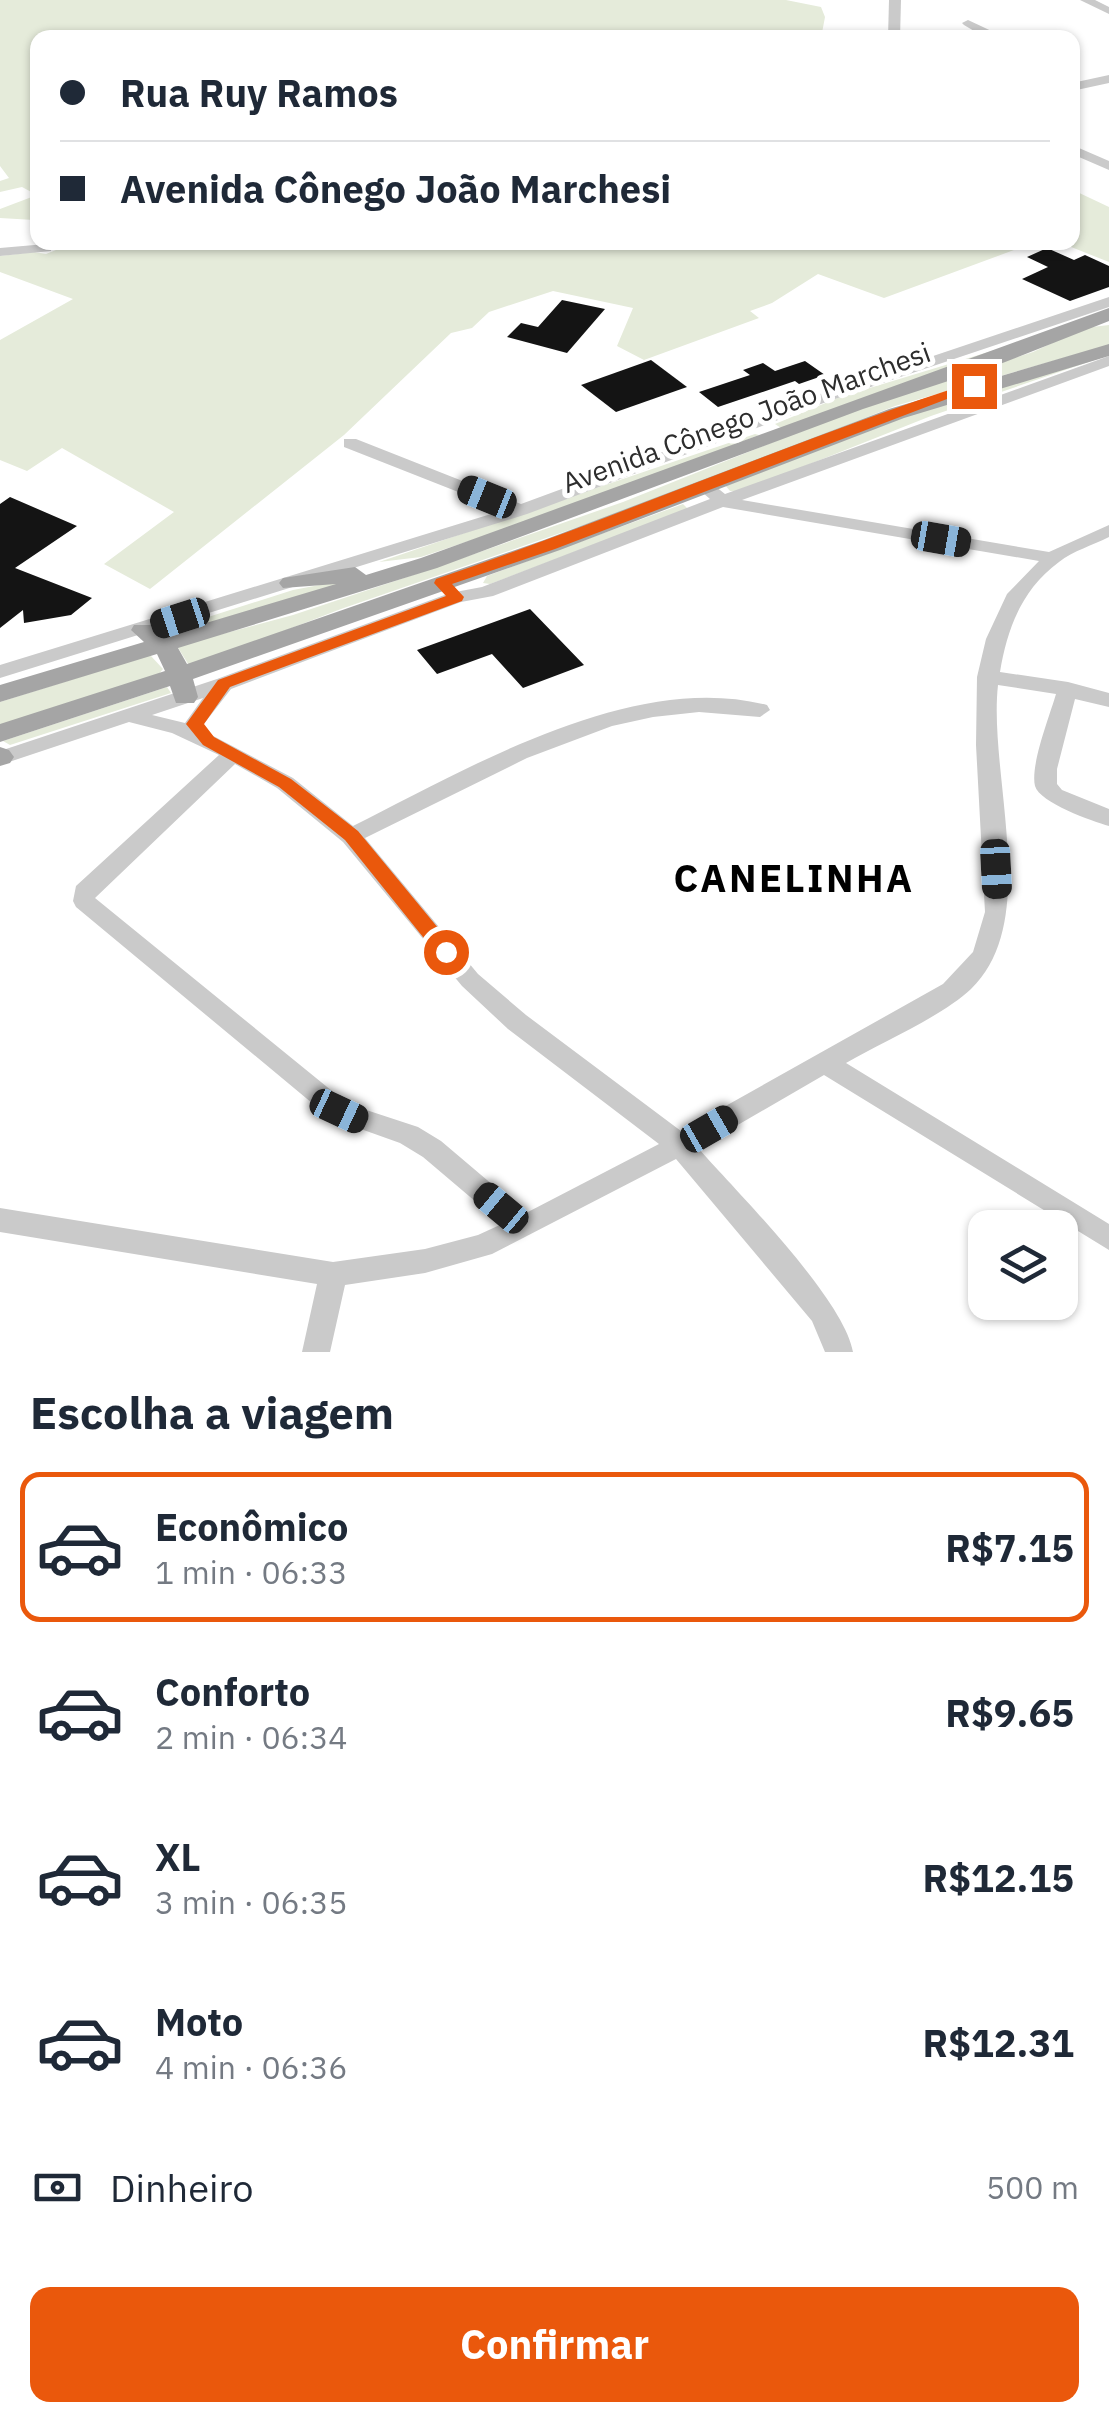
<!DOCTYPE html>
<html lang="pt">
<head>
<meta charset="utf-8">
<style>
  body { margin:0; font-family:"IBM Plex Sans",sans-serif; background:#f6f6f7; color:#1f2937; height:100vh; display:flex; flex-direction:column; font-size:38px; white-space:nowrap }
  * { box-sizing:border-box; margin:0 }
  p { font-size:32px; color:#747a83 }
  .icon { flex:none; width:55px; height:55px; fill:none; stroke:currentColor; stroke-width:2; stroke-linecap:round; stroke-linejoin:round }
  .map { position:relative; height:1352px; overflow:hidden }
  .side { display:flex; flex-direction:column; background:#fff; flex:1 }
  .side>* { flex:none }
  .banner { position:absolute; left:30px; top:30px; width:1050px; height:220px; border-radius:20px; box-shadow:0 2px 8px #0004; display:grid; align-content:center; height:220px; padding:0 30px; background:#fff }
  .fabs { position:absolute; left:968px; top:1210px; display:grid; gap:20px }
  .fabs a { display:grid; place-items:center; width:110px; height:110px; border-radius:20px; background:#fff; box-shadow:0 2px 8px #0004; font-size:50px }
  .end { position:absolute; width:45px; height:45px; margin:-22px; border:12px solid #ea580c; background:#fff; box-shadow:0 0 0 5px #fff }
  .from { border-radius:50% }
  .car { position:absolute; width:30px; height:60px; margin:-30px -15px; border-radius:12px; box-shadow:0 0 8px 2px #0007; background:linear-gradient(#222 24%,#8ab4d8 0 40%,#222 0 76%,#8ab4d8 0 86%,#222 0) }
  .banner b { display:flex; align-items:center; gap:35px; height:95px; font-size:38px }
  .banner b+b { border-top:2px solid #e0e1e3 }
  .banner i { width:25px; height:25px; background:#1f2937 }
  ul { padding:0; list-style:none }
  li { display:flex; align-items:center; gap:30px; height:150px; margin:0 20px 15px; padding:0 10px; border:5px solid transparent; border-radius:20px }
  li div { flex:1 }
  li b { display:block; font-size:38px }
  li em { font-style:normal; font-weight:800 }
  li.selected { border-color:#ea580c }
  li>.icon { width:90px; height:90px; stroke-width:1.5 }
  h2 { padding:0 30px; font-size:45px; line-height:120px }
  .pay { display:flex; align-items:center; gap:25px; height:110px; padding:0 30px; font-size:38px }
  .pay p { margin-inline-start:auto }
  .button { display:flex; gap:20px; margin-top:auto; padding:20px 30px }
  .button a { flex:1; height:115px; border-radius:20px; background:#ea580c; color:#fff; font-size:40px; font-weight:800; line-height:115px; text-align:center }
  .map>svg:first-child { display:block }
</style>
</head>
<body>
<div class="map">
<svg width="1109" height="1352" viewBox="0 0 1109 1352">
  <rect width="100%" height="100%" fill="#fff"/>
  <g fill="#e5ebda">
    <path d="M0,0h786l35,7 4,10 -4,21h-783v181l-4,1 -34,-2v-9l37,-14 -15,-8 -22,5v-11l9,-3 -9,-12z"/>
    <path d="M1073,190l36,17v55l-48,-19 11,-1z"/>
    <path d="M76,242l957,1 -149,55 -66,-24 -46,29 -22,8 9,7 -115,42 -27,-14 16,-38 -80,-17 -64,21 -17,16 -21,5 -107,102 -194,154 -46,-25 70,-52 -112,-64 -35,23 -27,-11v-120l73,-41 -73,-27v-16l34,-4 12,2z"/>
    <path d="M1109,325v20l-214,61 -222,88 -332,115 -151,58 -13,-21 116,-31 135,-45 195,-68 238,-95 172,-55 51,-24z"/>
    <path d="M1028,340l-247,88 -6,-4 65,-27z"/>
    <path d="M1109,355l-178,61 -189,75h-12l-5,-6 164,-65z"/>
    <path d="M755,434l4,1 -170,66 -168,56 -42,5z"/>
    <path d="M683,504l5,5 -198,75 -7,-1 4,-7z"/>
    <path d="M367,576l-200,60 -6,-4 132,-42z"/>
    <path d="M150,655l13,14 -5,6 -158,50v-23z"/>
    <path d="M167,687l4,6 -161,52 -7,-4z"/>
  </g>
  <g fill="#141414">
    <path d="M1047,248l27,12 11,-5 24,11v21l-39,14 -48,-22 26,-12 -21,-10z"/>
    <path d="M562,300l43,9 -38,44 -60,-16 14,-14 17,4z"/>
    <path d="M651,360l36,27 -71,25 -35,-27z"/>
    <path d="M805,361l20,14 -26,9 -4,-3 -77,26 -19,-15 51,-17 -7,-5 20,-7 12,8z"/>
    <path d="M10,497l67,29 -62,42 77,30 -21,17 -47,8 -1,-13 -23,18v-124z"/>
    <path d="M530,609l54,56 -61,23 -31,-34 -55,20 -20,-24z"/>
  </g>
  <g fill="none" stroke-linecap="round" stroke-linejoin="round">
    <g fill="#cacaca" fill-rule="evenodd">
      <path d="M889,0h12l-1,38h-12z"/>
      <path d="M1080,0h15l14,7v7z"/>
      <path d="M968,20l32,15 2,3h-16l-22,-13 -2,-2z"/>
      <path d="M1109,75v8l-37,8v-8z"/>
      <path d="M1072,145l37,16v9l-37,-16z"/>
      <path d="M46,244l5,1v6l-51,5v-8z"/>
      <path d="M1109,297v10l-280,94 -302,113 -527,164v-13l504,-155 -160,-63v-8h12l165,65 296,-109z"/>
      <path d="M1109,356v10l-367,134 307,52 60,-27v12c-16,8 -36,14 -50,25 -37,27 -52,67 -59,110l68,10 41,11v14l-34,-8 -18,70v15l5,6 47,19v17c-17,-5 -69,-23 -74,-40 -5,-21 15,-71 21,-92l-58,-9c-10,90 44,236 -27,304 -30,28 -89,53 -125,74l263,161v26l-285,-175 -126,73c39,44 146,151 155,204h-28l-13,-31 -136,-162 -184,95 -67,19 -80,12 -15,67h-28l15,-68 -317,-52v-24l333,54 92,-13 53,-14 24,-11 -79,-67 -23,-14 -70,-25 -254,-211 -3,-6 3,-15 143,-131 -47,-22 -43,-11 -129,43v-14l217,-72 233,-86 32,-6 228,-88 -15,-13 3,-4h12l15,12zM723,507l316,54 -32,33 -21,45 -9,38 -1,68 9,167 -12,40 -30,32 -262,147 -155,-116 -48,-41 -113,-136 162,-80 85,-32 41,-9 46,-5 61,5 10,-7 -3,-5c-134,-35 -298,63 -414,121l-60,-48 -93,-49 31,-40 230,-87 32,-6zM203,698l-18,25 -33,-8zM235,764l42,24 66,54 119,144 46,43 151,115 -133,69 -85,-72 -23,-14 -70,-23 -253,-206z"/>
    </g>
    <g fill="#a5a5a5" fill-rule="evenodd">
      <path d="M1109,308v13l-109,43 -137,45 -426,159 -259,80 9,16 357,-124 345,-131 220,-65v12l-205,62 -344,132 -367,129 5,18 -4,6h-18l-6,-17 -170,56v-18l165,-53 -8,-17 -157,48v-17l144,-43 -13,-12 3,-5h18l14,10 170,-51 -53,4 -4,-5 4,-5 72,-11 11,8 55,-17z"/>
      <path d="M0,747l9,3 5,7 -4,6 -10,3z"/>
    </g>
  </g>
  <path fill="#ea580c" d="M970,383l11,3 -426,163 -103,35 12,13 -2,4 -232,86 -26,37 10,13 77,42 67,52 95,115v11h-14l-94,-117 -66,-53 -76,-42 -17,-21 32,-44 228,-84 -12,-13 2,-4c180,-61 353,-137 534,-196z"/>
  <g text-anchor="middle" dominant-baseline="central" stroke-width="10" stroke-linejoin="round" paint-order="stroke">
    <g font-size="28" fill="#2d2d2d" stroke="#fff">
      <text transform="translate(746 417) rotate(-20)">Avenida Cônego João Marchesi</text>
    </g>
    <g font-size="38" font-weight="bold" letter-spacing="2.5" fill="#000" stroke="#fff">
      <text x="794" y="877">CANELINHA</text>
    </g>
  </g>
</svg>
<div class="fabs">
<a><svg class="icon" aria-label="layers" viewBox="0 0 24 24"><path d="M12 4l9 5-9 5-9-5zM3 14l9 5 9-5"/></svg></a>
</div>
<i class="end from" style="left:446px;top:952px"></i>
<i class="end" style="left:974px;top:386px"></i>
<i class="car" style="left:487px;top:497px;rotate:292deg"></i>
<i class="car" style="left:941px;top:539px;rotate:100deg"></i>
<i class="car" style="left:180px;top:618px;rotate:252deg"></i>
<i class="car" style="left:996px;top:869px;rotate:177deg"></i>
<i class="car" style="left:339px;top:1111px;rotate:115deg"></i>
<i class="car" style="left:709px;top:1129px;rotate:60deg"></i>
<i class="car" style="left:501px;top:1208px;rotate:310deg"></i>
<div class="banner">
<b><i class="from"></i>Rua Ruy Ramos</b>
<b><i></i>Avenida Cônego João Marchesi</b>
</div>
</div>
<section class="side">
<h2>Escolha a viagem</h2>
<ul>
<li class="selected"><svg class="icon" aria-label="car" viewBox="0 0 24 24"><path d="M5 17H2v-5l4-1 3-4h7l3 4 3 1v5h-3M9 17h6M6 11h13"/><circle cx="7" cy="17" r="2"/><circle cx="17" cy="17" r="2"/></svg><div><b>Econômico</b><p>1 min · 06:33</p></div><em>R$7.15</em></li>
<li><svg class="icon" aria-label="car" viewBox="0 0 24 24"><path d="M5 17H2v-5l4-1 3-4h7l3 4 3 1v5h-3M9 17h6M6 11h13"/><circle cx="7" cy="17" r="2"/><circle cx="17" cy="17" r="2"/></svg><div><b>Conforto</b><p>2 min · 06:34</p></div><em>R$9.65</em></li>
<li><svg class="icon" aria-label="car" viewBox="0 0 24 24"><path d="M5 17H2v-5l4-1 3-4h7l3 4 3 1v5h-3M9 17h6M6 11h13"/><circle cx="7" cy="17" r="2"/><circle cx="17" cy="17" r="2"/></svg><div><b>XL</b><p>3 min · 06:35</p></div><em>R$12.15</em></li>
<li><svg class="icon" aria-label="car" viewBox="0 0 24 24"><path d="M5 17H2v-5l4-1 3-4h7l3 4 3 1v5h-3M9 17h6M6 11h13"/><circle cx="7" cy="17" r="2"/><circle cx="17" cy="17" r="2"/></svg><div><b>Moto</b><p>4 min · 06:36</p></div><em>R$12.31</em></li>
</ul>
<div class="pay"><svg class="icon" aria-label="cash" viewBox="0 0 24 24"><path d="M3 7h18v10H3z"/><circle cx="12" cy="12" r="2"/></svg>Dinheiro<p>500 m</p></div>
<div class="button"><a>Confirmar</a></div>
</section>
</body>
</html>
